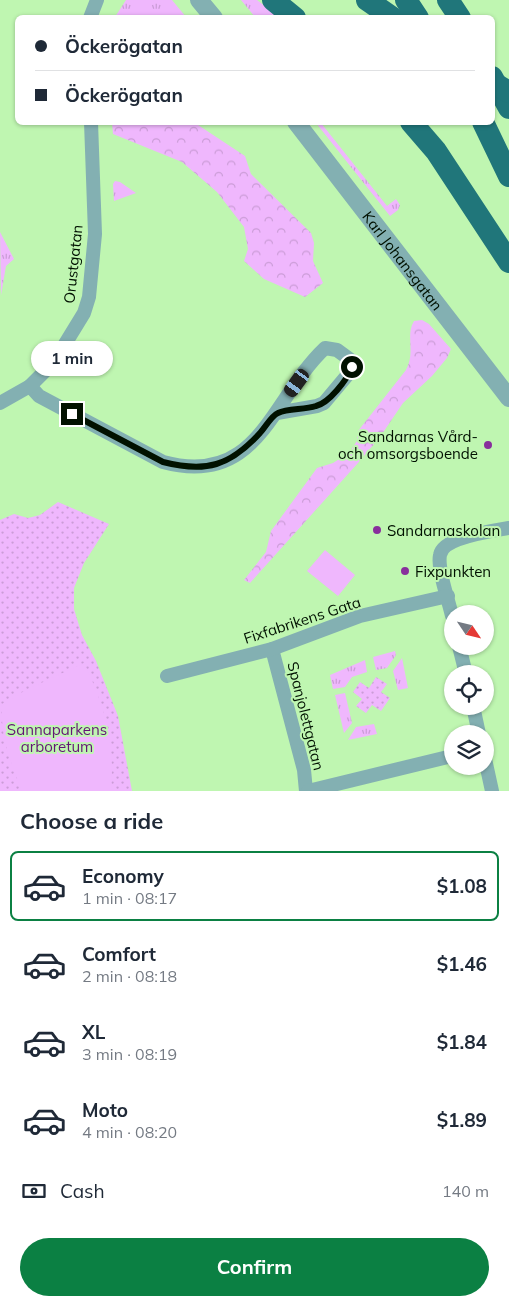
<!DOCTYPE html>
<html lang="en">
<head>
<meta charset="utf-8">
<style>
  body { margin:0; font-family:Mulish,sans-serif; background:#f6f6f7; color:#1f2937; height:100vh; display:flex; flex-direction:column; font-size:19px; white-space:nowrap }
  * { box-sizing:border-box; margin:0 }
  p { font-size:16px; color:#747a83 }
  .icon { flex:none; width:28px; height:28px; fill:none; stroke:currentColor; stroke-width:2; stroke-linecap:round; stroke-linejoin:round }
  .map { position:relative; height:791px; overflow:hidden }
  .side { display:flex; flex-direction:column; background:#fff; flex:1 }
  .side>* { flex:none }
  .hud { position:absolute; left:15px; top:15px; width:480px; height:110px; border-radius:8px; box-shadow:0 1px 4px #0004; display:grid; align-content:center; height:110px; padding:0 20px; background:#fff }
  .needle { width:32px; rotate:125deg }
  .fabs { position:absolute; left:444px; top:605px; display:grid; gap:10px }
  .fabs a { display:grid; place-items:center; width:50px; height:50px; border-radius:50%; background:#fff; box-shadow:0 1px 4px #0004; font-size:25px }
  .end { position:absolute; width:22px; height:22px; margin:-11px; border:6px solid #011100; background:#fff; box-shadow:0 0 0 2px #fff }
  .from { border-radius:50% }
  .bubble { position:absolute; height:35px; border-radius:18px; background:#fff; box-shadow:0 1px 4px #0004; font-size:16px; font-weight:700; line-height:35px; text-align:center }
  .car { position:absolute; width:15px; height:30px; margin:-15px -8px; border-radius:6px; box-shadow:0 0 4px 1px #0007; background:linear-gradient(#222 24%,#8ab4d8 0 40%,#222 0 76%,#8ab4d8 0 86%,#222 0) }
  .hud b { display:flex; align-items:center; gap:18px; height:48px; font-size:19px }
  .hud b+b { border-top:1px solid #e0e1e3 }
  .hud i { width:12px; height:12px; background:#1f2937 }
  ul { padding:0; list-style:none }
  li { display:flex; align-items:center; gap:15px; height:70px; margin:0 10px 8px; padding:0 10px; border:2px solid transparent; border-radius:8px }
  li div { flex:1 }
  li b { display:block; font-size:19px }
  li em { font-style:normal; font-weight:700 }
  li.active { border-color:#0b8043 }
  li>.icon { width:45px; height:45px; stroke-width:1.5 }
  h2 { padding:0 20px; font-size:22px; line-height:60px }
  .pay { display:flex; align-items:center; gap:12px; height:55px; padding:0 20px; font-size:19px }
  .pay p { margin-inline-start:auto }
  .cta { display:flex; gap:10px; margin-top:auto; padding:10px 20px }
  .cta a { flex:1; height:58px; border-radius:30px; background:#0b8043; color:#fff; font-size:20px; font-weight:700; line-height:58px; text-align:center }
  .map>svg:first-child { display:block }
</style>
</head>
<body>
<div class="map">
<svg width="509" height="791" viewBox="0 0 509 791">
  <defs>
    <pattern id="grass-tufts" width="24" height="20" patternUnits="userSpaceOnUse" patternTransform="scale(1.25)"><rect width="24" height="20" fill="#efb7fd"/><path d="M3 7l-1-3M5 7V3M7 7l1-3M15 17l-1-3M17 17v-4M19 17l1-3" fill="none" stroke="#cb9cd7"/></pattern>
    <pattern id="forest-crowns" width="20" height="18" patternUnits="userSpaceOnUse" patternTransform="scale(1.25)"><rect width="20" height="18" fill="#efb7fd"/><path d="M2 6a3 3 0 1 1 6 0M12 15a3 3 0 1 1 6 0" fill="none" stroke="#cb9cd7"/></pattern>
    <pattern id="park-dots" width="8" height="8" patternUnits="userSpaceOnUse" patternTransform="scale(1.25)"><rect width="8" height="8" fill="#efb7fd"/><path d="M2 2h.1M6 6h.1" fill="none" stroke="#cb9cd7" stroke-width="1.8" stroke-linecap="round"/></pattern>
  </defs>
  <rect width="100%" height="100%" fill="#bff6b1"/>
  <g fill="url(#grass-tufts)">
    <path d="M126,0h46l14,17h-71z"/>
    <path d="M241,0h16l22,17h-24z"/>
    <path d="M316,123h5l66,83 9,-7 4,6 -2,5 -8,6z"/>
    <path d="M115,181l5,1 16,11 -22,8 -1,-17z"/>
    <path d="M0,232l14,27 -8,7 -5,29z"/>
    <path d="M395,651l1,4 -9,13 -11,2 -3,-13z"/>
    <path d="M402,658l6,30 -10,2 -5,-19z"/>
    <path d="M365,660l2,12 -15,5 -7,10 -12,2 -3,-14z"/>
    <path d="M345,693l7,30 -8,10 -9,-38z"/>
    <path d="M374,724l3,10 -29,6 8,-13z"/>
  </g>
  <g fill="url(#forest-crowns)">
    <path d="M112,123h83l50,33 6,18 60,59 3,10 -1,18 10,22 -18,14 -41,-18 -20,-18 4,-12 -4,-22 -27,-35 -35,-30 -69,-28z"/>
    <path d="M422,320l7,4 22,25 -4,9 -15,18 -29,27 -23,34 -22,26 -108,120 -6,-3 22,-28 5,-21 46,-63 16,-5 16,-10 8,-12 1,-10 48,-61c10,-19 -1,-34 8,-49z"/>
  </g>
  <g fill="url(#park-dots)">
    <path d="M58,502l51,22 -25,39 -10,25v21l8,26 14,26 22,55 14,75h-132v-271l14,-6 14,4 12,-3z"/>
    <path d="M376,677l11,7 -6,8 9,6 -9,13 -9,-6 -6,8 -10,-7 6,-7 -9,-7 7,-10 9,6z"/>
  </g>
  <g fill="#efb7fd">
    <path d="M325,550l30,25 -17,21 -31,-25z"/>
    <path d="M84,663c21,43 31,79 27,128h-89c-12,-28 -22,-57 -20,-87l24,-14z"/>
  </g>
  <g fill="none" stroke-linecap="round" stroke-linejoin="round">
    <g stroke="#83b0b2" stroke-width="14">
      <path d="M90,18l7,-18"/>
      <path d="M30,386l9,10 124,66c96,26 108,-63 162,-114l12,2 15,11 -2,11 -26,31 -7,3 -40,7"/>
      <path d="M0,403l30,-17 24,-24 30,-49 5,-16 6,-63 -4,-112"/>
      <path d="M452,616c-3,-15 -15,-46 -12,-61 3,-18 53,-24 69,-27"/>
      <path d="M459,646l7,28"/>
      <path d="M272,649l32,121 2,21"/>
      <path d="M167,676l105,-27 88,-33 88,-20"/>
      <path d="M473,706l6,28"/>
      <path d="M485,759l7,32"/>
      <path d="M308,791l144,-35"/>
    </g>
    <g stroke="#83b0b2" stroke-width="18">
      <path d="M199,0l15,18"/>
      <path id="s1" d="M296,122l213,276"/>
    </g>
    <g stroke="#20767a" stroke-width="22">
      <path d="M273,0l22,18"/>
      <path d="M367,0l26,18"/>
      <path d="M406,0l12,18"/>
      <path d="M448,0l12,18"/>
      <path d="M492,77l17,31"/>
      <path d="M411,122l25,29 73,111"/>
      <path d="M483,122l26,54"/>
    </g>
    <path stroke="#20767a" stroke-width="22" d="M492,82l17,10"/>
  </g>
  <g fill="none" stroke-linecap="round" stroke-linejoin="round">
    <path stroke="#011100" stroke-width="6" d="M72,414l91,48c43,11 67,4 97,-29 5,-5 11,-17 18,-20 10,-5 26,-3 38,-7 13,-3 31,-26 36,-39"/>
  </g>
  <g fill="#882f9c" stroke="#bff6b1" stroke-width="2">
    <circle cx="488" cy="445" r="5"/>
    <circle cx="377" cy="530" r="5"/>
    <circle cx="405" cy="571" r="5"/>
  </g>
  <g text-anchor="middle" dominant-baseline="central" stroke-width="4" stroke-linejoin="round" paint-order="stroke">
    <g font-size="15" fill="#011100" stroke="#bff6b1">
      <text stroke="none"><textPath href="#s1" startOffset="175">Karl Johansgatan</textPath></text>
      <text transform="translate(73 264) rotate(-84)">Orustgatan</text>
      <text transform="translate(302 620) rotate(-18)">Fixfabrikens Gata</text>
      <text transform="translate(306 716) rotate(76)">Spanjolettgatan</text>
    </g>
    <g font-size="15" fill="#011100" stroke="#bff6b1" text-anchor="start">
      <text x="478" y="436" text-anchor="end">Sandarnas Vård-<tspan x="478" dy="17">och omsorgsboende</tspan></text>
      <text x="387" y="530">Sandarnaskolan</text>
      <text x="415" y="571">Fixpunkten</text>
    </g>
    <g font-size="15" fill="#641575" stroke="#bff6b1">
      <text x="57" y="729">Sannaparkens<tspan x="57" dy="17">arboretum</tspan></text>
    </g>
  </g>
</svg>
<div class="fabs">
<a><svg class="needle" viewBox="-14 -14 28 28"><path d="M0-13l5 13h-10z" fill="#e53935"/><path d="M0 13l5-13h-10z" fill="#747a83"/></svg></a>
<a><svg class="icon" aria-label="locate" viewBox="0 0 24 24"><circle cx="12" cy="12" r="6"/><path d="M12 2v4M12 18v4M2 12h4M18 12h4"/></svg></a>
<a><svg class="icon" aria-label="layers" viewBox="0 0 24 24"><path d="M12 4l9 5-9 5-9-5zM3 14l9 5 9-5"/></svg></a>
</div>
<i class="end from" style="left:352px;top:367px"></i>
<i class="end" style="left:72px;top:414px"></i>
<div class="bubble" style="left:31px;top:341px;width:82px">1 min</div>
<i class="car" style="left:297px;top:383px;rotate:216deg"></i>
<div class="hud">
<b><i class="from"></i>Öckerögatan</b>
<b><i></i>Öckerögatan</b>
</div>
</div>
<section class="side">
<h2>Choose a ride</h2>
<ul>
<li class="active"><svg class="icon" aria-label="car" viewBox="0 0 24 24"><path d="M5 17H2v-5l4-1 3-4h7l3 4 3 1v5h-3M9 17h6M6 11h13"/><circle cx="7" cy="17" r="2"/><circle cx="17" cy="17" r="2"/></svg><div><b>Economy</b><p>1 min · 08:17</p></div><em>$1.08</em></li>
<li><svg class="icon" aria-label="car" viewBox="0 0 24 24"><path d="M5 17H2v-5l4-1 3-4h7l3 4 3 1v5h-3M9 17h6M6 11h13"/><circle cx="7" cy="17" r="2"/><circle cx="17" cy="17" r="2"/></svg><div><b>Comfort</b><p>2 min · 08:18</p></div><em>$1.46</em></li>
<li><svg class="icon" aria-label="car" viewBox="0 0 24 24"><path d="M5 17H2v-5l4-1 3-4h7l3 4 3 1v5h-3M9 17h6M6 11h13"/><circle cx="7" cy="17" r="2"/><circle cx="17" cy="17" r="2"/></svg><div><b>XL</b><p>3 min · 08:19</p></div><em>$1.84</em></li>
<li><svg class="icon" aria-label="car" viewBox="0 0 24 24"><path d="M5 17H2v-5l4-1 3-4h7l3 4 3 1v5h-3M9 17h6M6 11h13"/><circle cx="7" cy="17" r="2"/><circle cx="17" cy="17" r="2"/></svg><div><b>Moto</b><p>4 min · 08:20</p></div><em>$1.89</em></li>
</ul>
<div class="pay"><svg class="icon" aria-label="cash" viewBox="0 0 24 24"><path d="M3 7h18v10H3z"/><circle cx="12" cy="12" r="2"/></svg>Cash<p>140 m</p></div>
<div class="cta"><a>Confirm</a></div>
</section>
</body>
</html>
